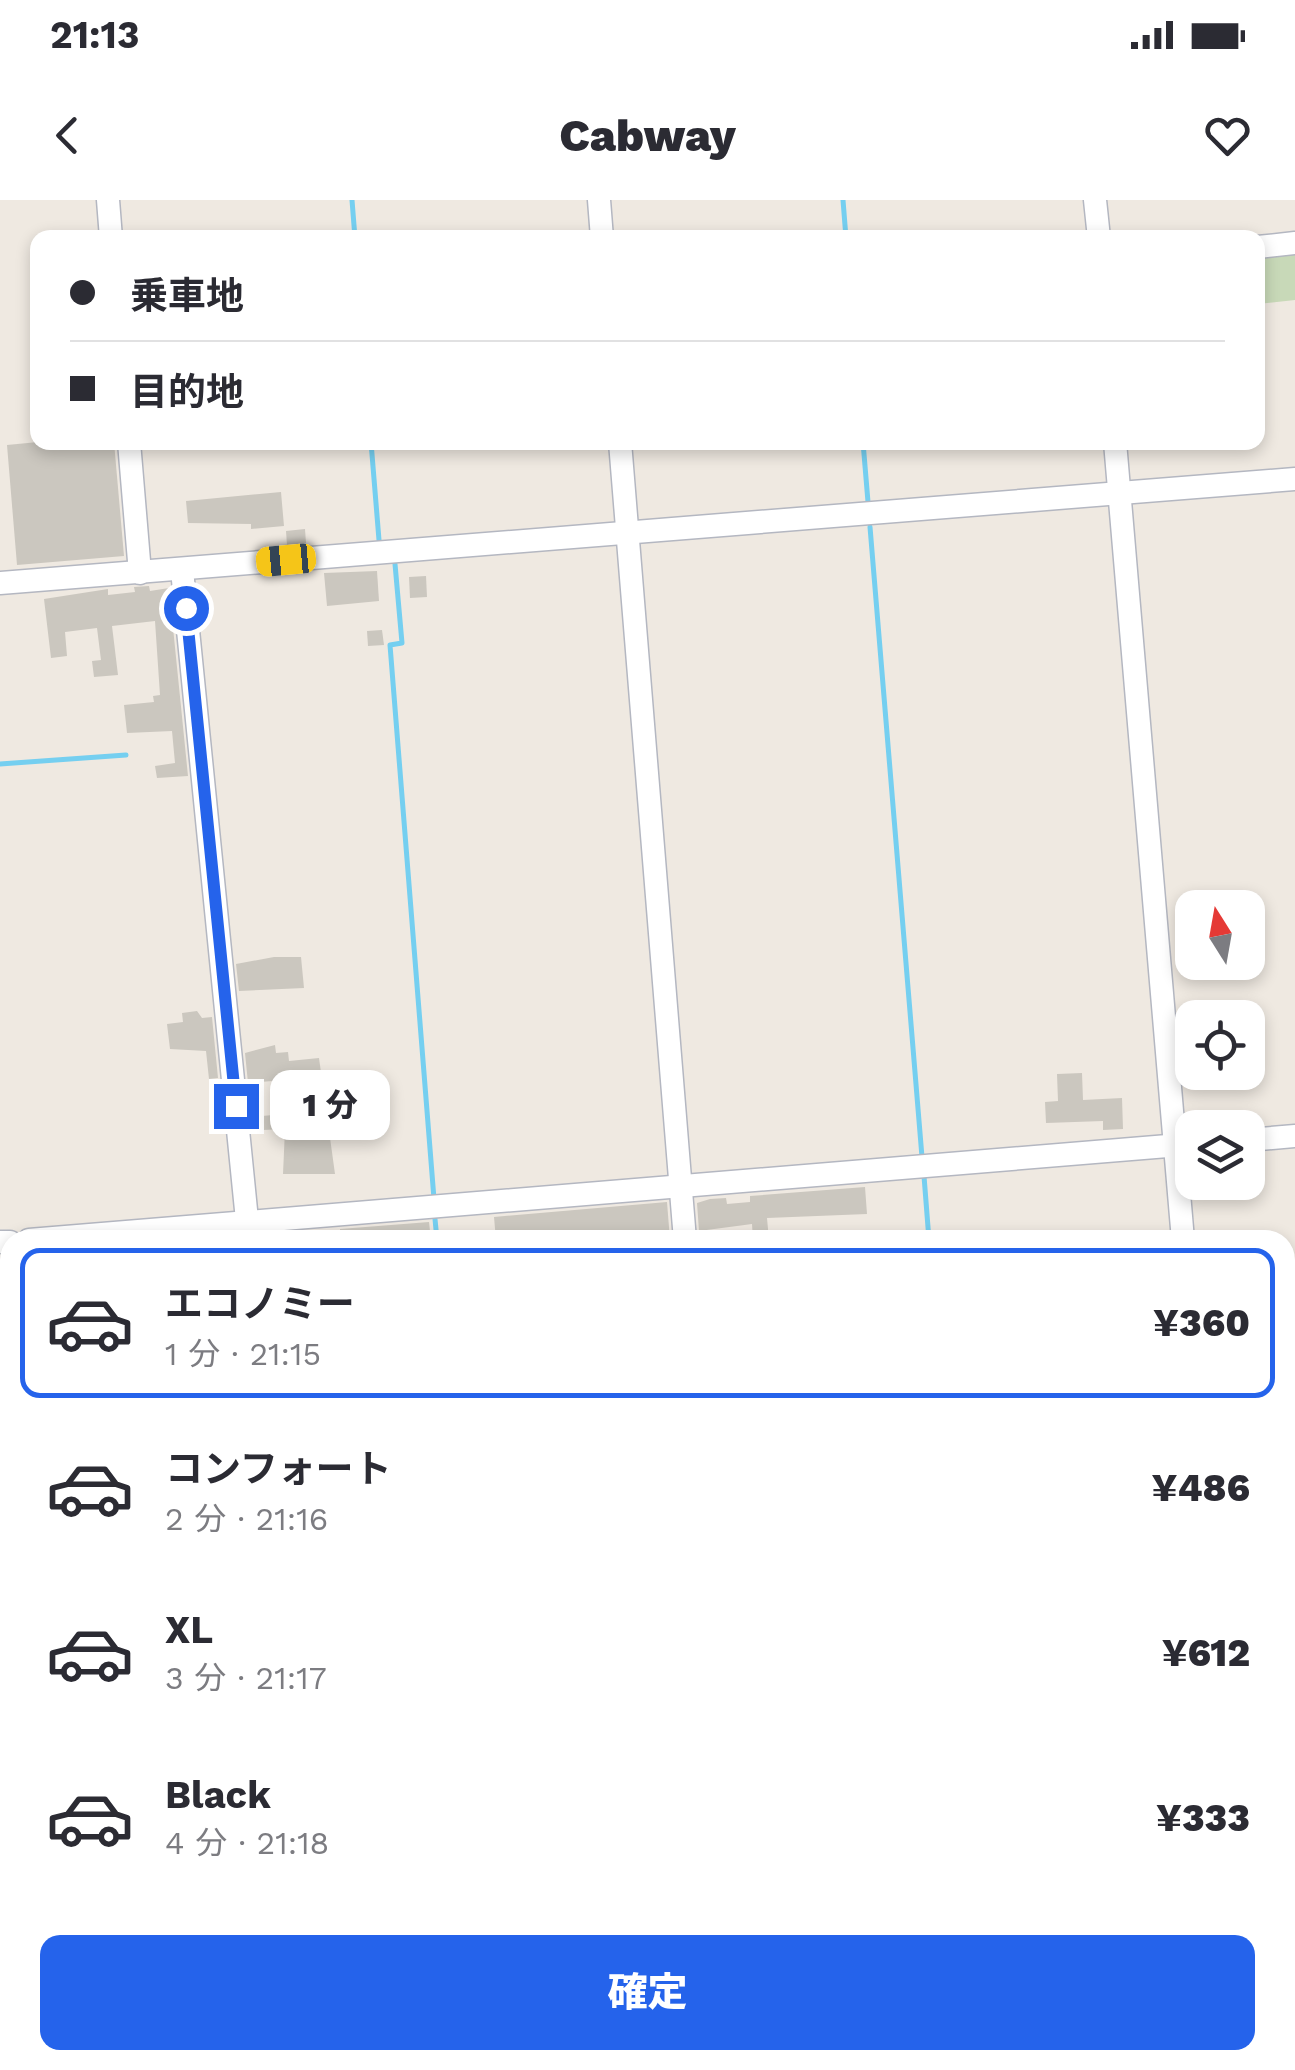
<!DOCTYPE html>
<html lang="ja">
<head>
<meta charset="utf-8">
<style>
  body { margin:0; font-family:"Work Sans","Noto Sans JP",sans-serif; background:#f7f7f7; color:#2b2b33; height:100vh; display:flex; flex-direction:column; font-size:38px; white-space:nowrap }
  * { box-sizing:border-box; margin:0 }
  p { font-size:32px; color:#7c7c81 }
  .icon { flex:none; width:55px; height:55px; fill:none; stroke:currentColor; stroke-width:2; stroke-linecap:round; stroke-linejoin:round }
  .map { position:relative; flex:1; overflow:hidden }
  .side { position:absolute; left:0px; top:1030px; width:1295px; height:840px; display:flex; flex-direction:column; background:#fff; border-radius:30px 30px 0 0; box-shadow:0 5px 15px #0003 }
  .side>* { flex:none }
  .top-card { position:absolute; left:30px; top:30px; width:1235px; height:220px; border-radius:20px; box-shadow:0 5px 15px #0003; display:grid; align-content:center; height:220px; padding:0 40px; background:#fff }
  .needle { width:65px; rotate:349deg }
  .buttons { position:absolute; left:1175px; top:690px; display:grid; gap:20px }
  .buttons a { display:grid; place-items:center; width:90px; height:90px; border-radius:20px; background:#fff; box-shadow:0 5px 15px #0003; font-size:50px }
  .end { position:absolute; width:45px; height:45px; margin:-22px; border:12px solid #2563eb; background:#fff; box-shadow:0 0 0 5px #fff }
  .from { border-radius:50% }
  .bubble { position:absolute; height:70px; border-radius:20px; background:#fff; box-shadow:0 5px 15px #0003; font-size:32px; font-weight:800; line-height:70px; text-align:center }
  .car { position:absolute; width:30px; height:60px; margin:-30px -15px; border-radius:12px; box-shadow:0 0 8px 2px #0007; background:linear-gradient(#f5c518 24%,#345 0 40%,#f5c518 0 76%,#345 0 86%,#f5c518 0) }
  .top-card b { display:flex; align-items:center; gap:35px; height:95px; font-size:38px }
  .top-card b+b { border-top:2px solid #e1e1e2 }
  .top-card i { width:25px; height:25px; background:#2b2b33 }
  ul { padding:18px 0 0; list-style:none }
  li { display:flex; align-items:center; gap:30px; height:150px; margin:0 20px 15px; padding:0 20px; border:5px solid transparent; border-radius:20px }
  li div { flex:1 }
  li b { display:block; font-size:38px }
  li em { font-style:normal; font-weight:800 }
  li.on { border-color:#2563eb }
  li>.icon { width:90px; height:90px; stroke-width:1.5 }
  .cta { display:flex; gap:20px; margin-top:auto; padding:20px 40px }
  .cta a { flex:1; height:115px; border-radius:20px; background:#2563eb; color:#fff; font-size:40px; font-weight:800; line-height:115px; text-align:center }
  .status { display:flex; justify-content:space-between; align-items:center; height:70px; padding:0 50px; background:#fff; direction:ltr }
  .status svg { height:28px; fill:currentColor }
  header { display:flex; justify-content:space-between; align-items:center; height:130px; padding:0 40px; background:#fff; font-size:45px; font-weight:800 }
  .map>svg:first-child { display:block }
</style>
</head>
<body>
<div class="status"><b>21:13</b><svg viewBox="0 0 49 12"><path d="M0 12V9h3v3zM5 12V6h3v6zM10 12V3h3v9zM15 12V0h3v12zM26 1h20v11H26zM47 4h2v5h-2z"/></svg></div>
<header><svg class="icon" aria-label="back" viewBox="0 0 24 24"><path d="M15 5l-7 7 7 7"/></svg>Cabway<svg class="icon" aria-label="heart" viewBox="0 0 24 24"><path d="M12 20l-8-8c-3-5 5-10 8-4 3-6 11-1 8 4z"/></svg></header>
<div class="map">
<svg width="1295" height="1870" viewBox="0 0 1295 1870">
  <rect width="100%" height="100%" fill="#efe9e1"/>
  <g fill="#e3e1e8">
    <path d="M1295,1322v221l-10,2v-222z"/>
    <path d="M10,1528v210l-10,3v-208z"/>
    <path d="M424,1860h286l-14,10h-305z"/>
    <path d="M770,1860h49l5,10h-57z"/>
  </g>
  <path fill="#c8d9b8" d="M1295,48v52l-37,4v-53z"/>
  <g fill="#75cff0">
    <path d="M0,1371l10,4v119l-10,-4z"/>
    <path d="M1295,1689v181h-54l2,-10h42v-129z"/>
    <path d="M861,1860h104l-5,10h-94z"/>
    <path d="M1001,1860h197l30,10h-204z"/>
  </g>
  <g fill="none" stroke-linecap="round" stroke-linejoin="round">
    <g stroke="#75cff0" stroke-width="5">
      <path d="M352,0l3,38"/>
      <path d="M843,0l3,38"/>
      <path d="M371,242l8,98"/>
      <path d="M863,242l5,60"/>
      <path d="M870,327l52,630"/>
      <path d="M395,364l7,79 -12,2 44,554"/>
      <path d="M0,564l126,-9"/>
      <path d="M924,976l5,64"/>
      <path d="M435,1019l2,21"/>
      <path d="M826,1860l7,10"/>
      <path d="M386,1868l26,-8"/>
    </g>
  </g>
  <g fill="#cbc7bf">
    <path d="M38,242h76l10,114 -107,9 -10,-120z"/>
    <path d="M281,292l3,34 -33,3v-5l-63,-1 -2,-22z"/>
    <path d="M305,329l1,14 -19,2 -1,-14z"/>
    <path d="M377,371l2,30 -52,5 -3,-33z"/>
    <path d="M426,376l1,21 -17,1 -1,-21z"/>
    <path d="M149,386l1,5 19,-3 19,188 -31,2 -2,-12 20,-3 -3,-32 -45,2 -3,-28 30,-3 -1,-6 7,-1 -5,-74 -43,5 6,49 -24,2 -2,-16 9,-1 -4,-32 -32,4 2,24 -16,2 -7,-59 64,-10v6l27,-3 -1,-5z"/>
    <path d="M382,430l2,15 -16,1 -1,-15z"/>
    <path d="M274,757h27l3,31 -65,3 -3,-27z"/>
    <path d="M197,811l5,7 10,-1 6,61 -9,1 -3,-28 -36,-2 -3,-25 16,-2 -1,-9z"/>
    <path d="M275,845l1,8 12,-1 1,9 30,-3 16,116h-52l2,-45 -22,1 -1,-14 22,-2 1,-34 -37,3 -3,-30z"/>
    <path d="M1082,873l1,27 39,-2 1,31 -20,1v-9l-57,2 -1,-21 13,-1 -1,-27z"/>
    <path d="M865,987l2,27 -100,4 2,22h-16l-1,-16 -53,7 -2,-28 13,-4 16,-1 1,6 23,-2v-6z"/>
    <path d="M667,1002l3,38h-174l-2,-23z"/>
    <path d="M429,1022l2,18h-91v-11z"/>
  </g>
  <g fill="none" stroke-linecap="round" stroke-linejoin="round">
    <defs>
      <g id="minor">
        <path d="M108,0l3,38"/>
        <path d="M599,0l3,38"/>
        <path d="M1095,0l4,38"/>
        <path d="M1258,47l37,-4"/>
        <path d="M129,242l11,131"/>
        <path d="M620,242l65,798"/>
        <path d="M1115,242l68,798"/>
        <path d="M182,370l67,670"/>
        <path d="M0,383l1295,-104"/>
        <path d="M1248,940l47,-4"/>
        <path d="M29,1040l1163,-96"/>
        <path d="M0,1042h10"/>
        <path d="M0,1193l10,4"/>
        <path d="M0,1523l10,-7"/>
        <path d="M1285,1553l10,-2"/>
        <path d="M1285,1628l10,-3"/>
        <path d="M0,1749l10,-3"/>
        <path d="M220,1860l3,10"/>
        <path d="M846,1860l6,10"/>
        <path d="M346,1870l34,-10"/>
        <path d="M1223,1870l2,-10"/>
      </g>
      <g id="major">
        <path d="M0,1354l10,3"/>
        <path d="M727,1870l15,-10"/>
      </g>
    </defs>
    <use href="#minor" stroke="#b4b7c1" stroke-width="25"/>
    <use href="#major" stroke="#c9c9c9" stroke-width="32"/>
    <use href="#minor" stroke="#fff" stroke-width="22"/>
    <use href="#major" stroke="#f2d163" stroke-width="30"/>
  </g>
  <g fill="none" stroke-linecap="round" stroke-linejoin="round">
    <path stroke="#2563eb" stroke-width="12" d="M186,408l50,498"/>
  </g>
</svg>
<div class="buttons">
<a><svg class="needle" viewBox="-14 -14 28 28"><path d="M0-13l5 13h-10z" fill="#e53935"/><path d="M0 13l5-13h-10z" fill="#7c7c81"/></svg></a>
<a><svg class="icon" aria-label="locate" viewBox="0 0 24 24"><circle cx="12" cy="12" r="6"/><path d="M12 2v4M12 18v4M2 12h4M18 12h4"/></svg></a>
<a><svg class="icon" aria-label="layers" viewBox="0 0 24 24"><path d="M12 4l9 5-9 5-9-5zM3 14l9 5 9-5"/></svg></a>
</div>
<i class="end from" style="left:186px;top:408px"></i>
<i class="end" style="left:236px;top:906px"></i>
<div class="bubble" style="left:270px;top:870px;width:120px">1 分</div>
<i class="car" style="left:286px;top:360px;rotate:265deg"></i>
<div class="top-card">
<b><i class="from"></i>乗車地</b>
<b><i></i>目的地</b>
</div>
<section class="side">
<ul>
<li class="on"><svg class="icon" aria-label="car" viewBox="0 0 24 24"><path d="M5 17H2v-5l4-1 3-4h7l3 4 3 1v5h-3M9 17h6M6 11h13"/><circle cx="7" cy="17" r="2"/><circle cx="17" cy="17" r="2"/></svg><div><b>エコノミー</b><p>1 分 · 21:15</p></div><em>¥360</em></li>
<li><svg class="icon" aria-label="car" viewBox="0 0 24 24"><path d="M5 17H2v-5l4-1 3-4h7l3 4 3 1v5h-3M9 17h6M6 11h13"/><circle cx="7" cy="17" r="2"/><circle cx="17" cy="17" r="2"/></svg><div><b>コンフォート</b><p>2 分 · 21:16</p></div><em>¥486</em></li>
<li><svg class="icon" aria-label="car" viewBox="0 0 24 24"><path d="M5 17H2v-5l4-1 3-4h7l3 4 3 1v5h-3M9 17h6M6 11h13"/><circle cx="7" cy="17" r="2"/><circle cx="17" cy="17" r="2"/></svg><div><b>XL</b><p>3 分 · 21:17</p></div><em>¥612</em></li>
<li><svg class="icon" aria-label="car" viewBox="0 0 24 24"><path d="M5 17H2v-5l4-1 3-4h7l3 4 3 1v5h-3M9 17h6M6 11h13"/><circle cx="7" cy="17" r="2"/><circle cx="17" cy="17" r="2"/></svg><div><b>Black</b><p>4 分 · 21:18</p></div><em>¥333</em></li>
</ul>
<div class="cta"><a>確定</a></div>
</section>
</div>
</body>
</html>
